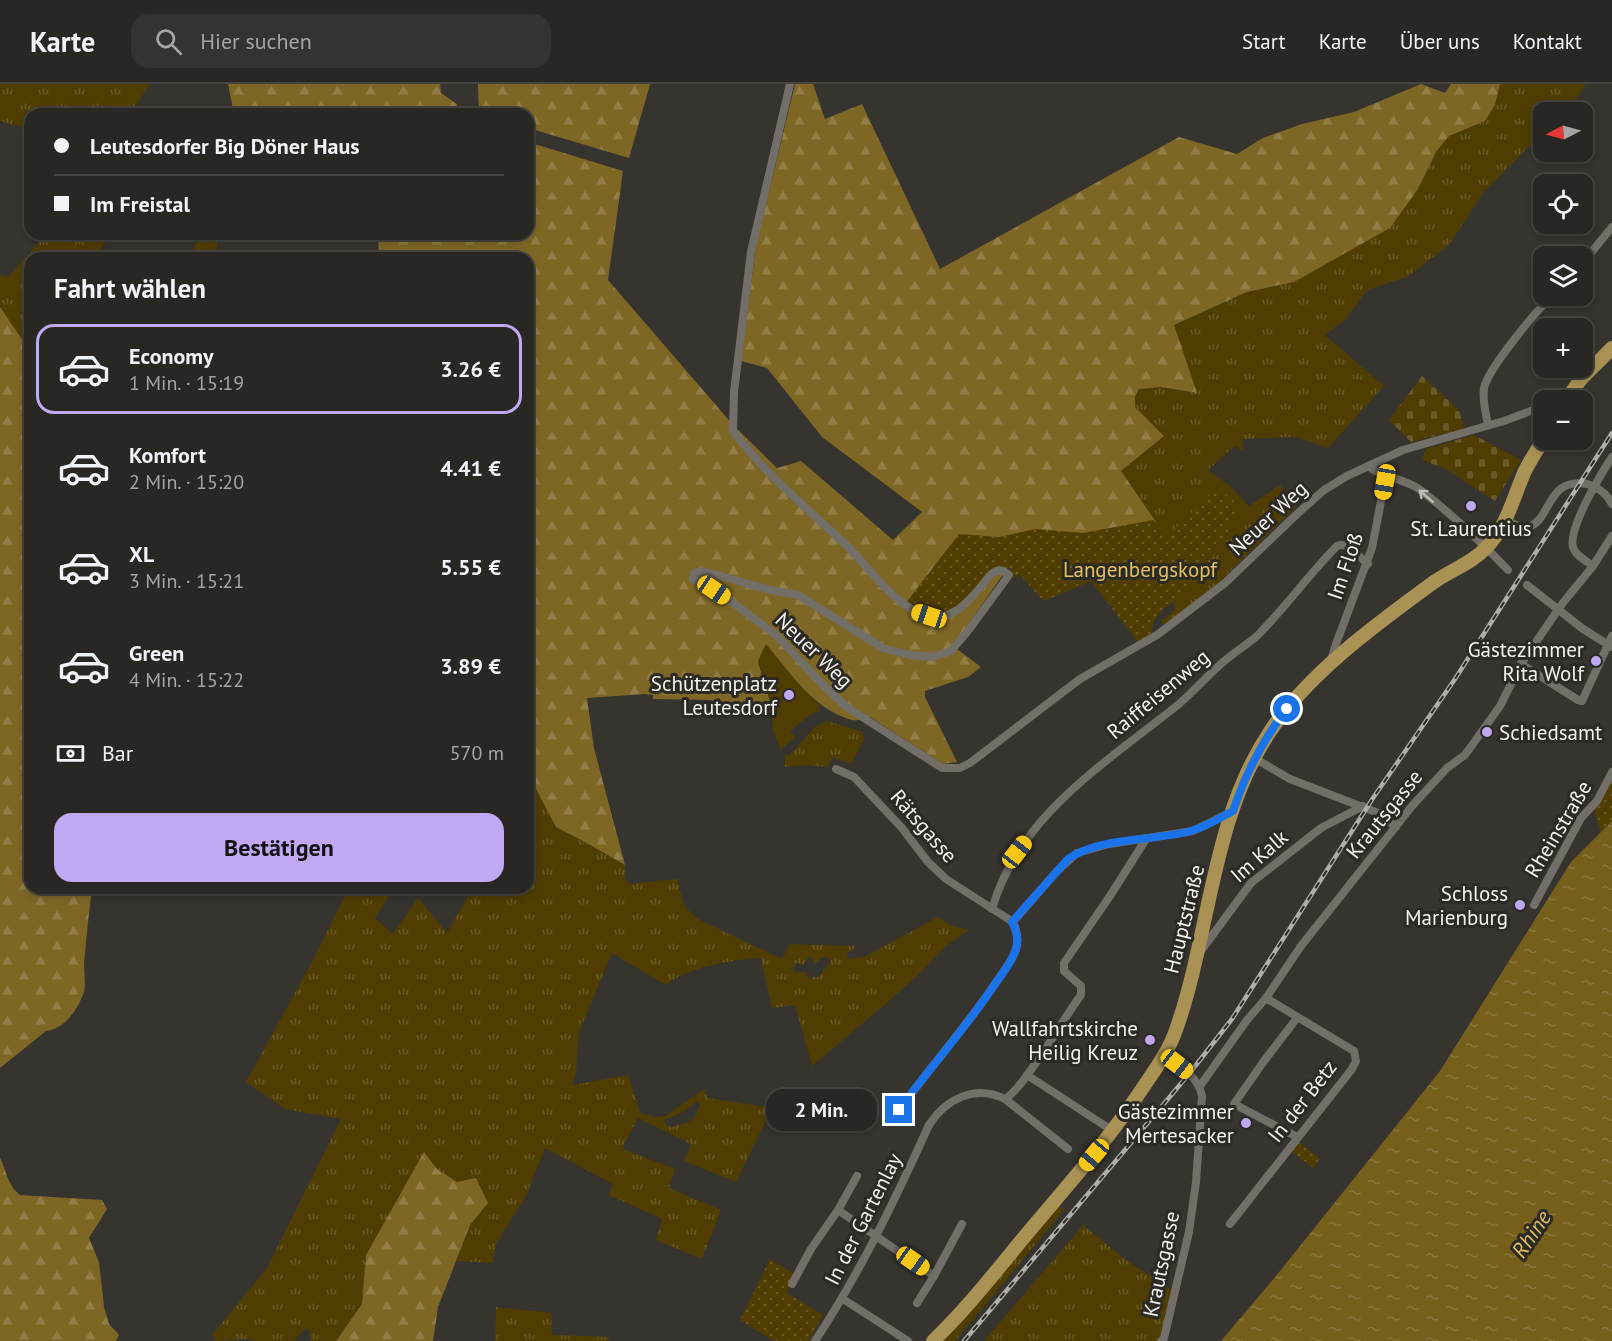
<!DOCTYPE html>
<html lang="de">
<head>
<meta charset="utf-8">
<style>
  body { margin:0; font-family:"PT Sans",sans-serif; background:#343330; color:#f1f3f6; height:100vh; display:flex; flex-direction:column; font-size:22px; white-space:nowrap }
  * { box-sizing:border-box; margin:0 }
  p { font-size:20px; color:#a5a5a6 }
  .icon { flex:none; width:33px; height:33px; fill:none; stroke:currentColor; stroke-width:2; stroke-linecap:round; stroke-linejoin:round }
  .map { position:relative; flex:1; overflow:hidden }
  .panel { position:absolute; left:24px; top:168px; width:510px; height:642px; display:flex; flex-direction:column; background:#282723; border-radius:18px; box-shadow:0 3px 9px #0003,0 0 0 2px #444441 }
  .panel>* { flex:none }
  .guide { position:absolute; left:24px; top:24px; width:510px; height:132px; border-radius:18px; box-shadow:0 3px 9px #0003,0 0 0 2px #444441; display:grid; align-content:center; height:132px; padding:0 30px; background:#282723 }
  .needle { width:39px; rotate:264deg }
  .tools { position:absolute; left:1533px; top:18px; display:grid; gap:12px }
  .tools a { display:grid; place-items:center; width:60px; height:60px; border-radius:12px; background:#282723; box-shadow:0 3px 9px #0003,0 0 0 2px #444441; font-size:30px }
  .end { position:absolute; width:27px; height:27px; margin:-14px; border:8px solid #1a73e8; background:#fff; box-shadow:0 0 0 3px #fff }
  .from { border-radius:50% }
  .bubble { position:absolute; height:42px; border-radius:18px; background:#282723; box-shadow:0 3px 9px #0003,0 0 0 2px #444441; font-size:20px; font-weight:700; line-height:42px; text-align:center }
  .car { position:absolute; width:18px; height:36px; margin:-18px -9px; border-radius:8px; box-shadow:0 0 4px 2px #0007; background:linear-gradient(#f5c518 24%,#345 0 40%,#f5c518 0 76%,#345 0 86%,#f5c518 0) }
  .guide b { display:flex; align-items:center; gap:21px; height:57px; font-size:22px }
  .guide b+b { border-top:2px solid #444441 }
  .guide i { width:15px; height:15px; background:#f1f3f6 }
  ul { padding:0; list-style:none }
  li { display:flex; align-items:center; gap:18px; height:90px; margin:0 12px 9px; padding:0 18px; border:3px solid transparent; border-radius:18px }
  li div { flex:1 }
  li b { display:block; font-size:22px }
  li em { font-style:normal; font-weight:700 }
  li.active { border-color:#c1a8f3 }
  li>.icon { width:54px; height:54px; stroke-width:1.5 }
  h2 { padding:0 30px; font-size:27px; line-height:72px }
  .pay { display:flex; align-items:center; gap:15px; height:66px; padding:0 30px; font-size:22px }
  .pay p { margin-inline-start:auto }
  .cta { display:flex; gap:12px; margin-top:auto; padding:12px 30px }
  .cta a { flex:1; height:69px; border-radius:18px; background:#c1a8f3; color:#111; font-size:24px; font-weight:700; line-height:69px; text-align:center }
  header { display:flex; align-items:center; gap:36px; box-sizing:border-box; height:84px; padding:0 30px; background:#282723; border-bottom:2px solid #444441 }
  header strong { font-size:28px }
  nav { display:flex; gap:33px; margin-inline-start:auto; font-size:21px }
  .search { width:420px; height:54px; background:#343330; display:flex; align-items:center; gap:15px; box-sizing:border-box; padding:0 21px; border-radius:18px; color:#a5a5a6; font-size:22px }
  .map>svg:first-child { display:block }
</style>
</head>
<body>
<header>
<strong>Karte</strong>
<div class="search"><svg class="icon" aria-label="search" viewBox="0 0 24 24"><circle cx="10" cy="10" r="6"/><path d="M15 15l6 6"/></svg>Hier suchen</div>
<nav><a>Start</a><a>Karte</a><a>Über uns</a><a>Kontakt</a></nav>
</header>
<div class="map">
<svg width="1612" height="1257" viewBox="0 0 1612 1257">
  <defs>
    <pattern id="grass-tufts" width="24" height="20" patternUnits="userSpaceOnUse" patternTransform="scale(1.5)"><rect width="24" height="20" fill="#4f3d02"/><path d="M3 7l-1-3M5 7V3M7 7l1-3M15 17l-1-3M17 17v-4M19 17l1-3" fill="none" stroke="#695a27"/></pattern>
    <pattern id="forest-firs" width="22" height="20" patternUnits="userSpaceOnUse" patternTransform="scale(1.5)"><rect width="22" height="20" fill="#7e6725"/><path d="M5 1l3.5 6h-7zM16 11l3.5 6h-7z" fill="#917d45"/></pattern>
    <pattern id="cemetery-stones" width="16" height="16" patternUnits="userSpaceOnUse" patternTransform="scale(1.5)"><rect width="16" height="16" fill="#4f3d02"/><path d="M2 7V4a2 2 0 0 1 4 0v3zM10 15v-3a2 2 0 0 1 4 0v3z" fill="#695a27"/></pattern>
    <pattern id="park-dots" width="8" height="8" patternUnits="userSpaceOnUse" patternTransform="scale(1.5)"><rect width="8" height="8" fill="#4f3d02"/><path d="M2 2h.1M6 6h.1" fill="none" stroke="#695a27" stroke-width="1.8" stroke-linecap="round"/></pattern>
    <pattern id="water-ripples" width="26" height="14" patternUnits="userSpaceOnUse" patternTransform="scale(1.5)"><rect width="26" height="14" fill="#765f1b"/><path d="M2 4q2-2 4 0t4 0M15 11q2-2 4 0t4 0" fill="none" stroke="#8a763c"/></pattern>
  </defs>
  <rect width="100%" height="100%" fill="#36342f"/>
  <g fill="url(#grass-tufts)" fill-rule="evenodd">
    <path d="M0,0h150l-20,30h-100v15l-30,-8z"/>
    <path d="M1500,0h86l-19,28h-23l-1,20 -60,61 -34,52 -42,32 -40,13 -22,30 -20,15 59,51 -56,62 -32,-11 -54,2 1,12 -8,-5 -27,24 23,17 18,19 31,-21 16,22 -81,79 -51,39 -3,-4 12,-9 3,-12 -9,-62 -46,-67 42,-35 -28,-29v-10l4,-8 22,-2 35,6 -22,-68 73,-33 47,-10 111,-76 13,-17 18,-37 13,-16 36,-15 10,-16z"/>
    <path d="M47,150h65l-18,24h-64v82l-4,5 -26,-38v-32l8,2z"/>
    <path d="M200,150h20l-6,24h-24z"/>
    <path d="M827,637l33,10 5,6 -14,27 -18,-7 -6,10 -19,-2 -23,2v-13l4,2 26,-29z"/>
    <path d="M535,685v18l21,40 29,15 40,23v13l4,6 48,-5 7,27 14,13 84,40 8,-15 64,2v3l-8,5 3,5 17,-3 72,-39 14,9 17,4 -22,15 -30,31 -28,25 -77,65 -17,-61 -23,3 -11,-50c-30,2 -71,8 -95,27l-54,-32 -33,79 -3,41 -4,12 56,-10 12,38 15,4 11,-1 38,-27 4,9 64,10 -36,74 -52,-21 7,-17 -53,-26 -14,26 -1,5 52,20 -6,19 52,22 -19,49 -46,-19 6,-21 -53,-24 4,-11 -68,-36 -19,48 -29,46 -5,21 -36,-2 14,-36 18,-23 -51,-33 -71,86 -4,49 -26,37h-25l-3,-14 -15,14h-39l-3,-2 -35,2 -4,-6 55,-67 74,-149 -56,-10 -39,-27 67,-122 36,-72h45l-19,30 18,16 25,-36 29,35 26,-45h55v-106zM810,872l5,8 10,-8 6,4 -12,17h-6l-3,2 -5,-7h-9l-4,-2 5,-8 6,3zM697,1017l3,4 -5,12 -6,5 -18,5 -5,-2 -2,-5 19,-8z"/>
    <path d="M1059,1122l5,4 -109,131h-15l20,-19z"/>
    <path d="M1083,1141l43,35 46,30 -11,48 -4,3h-173z"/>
    <path d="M496,1223l55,6 1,22 58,2 -2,4h-113z"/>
  </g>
  <g fill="url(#forest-firs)">
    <path d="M228,0h212l1,9 16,11 -1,10h-222z"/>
    <path d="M478,0h172l-21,74 -101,-30v-14h-49z"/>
    <path d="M795,0h18l12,35 37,-15 78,165 239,-132 58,17 26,-16 39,-14 52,-12 67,-28 24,9 6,-9h49l-5,21 -10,16 -36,15 -13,16 -18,37 -28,39 -96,54 -47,10 -73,33 23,68 -36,-6 -22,2 -4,8v10l29,29 -43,35 46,67 64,-29 8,2 -30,51 -59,54 1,17 -12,10 -46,-66 -84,-11 -56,80 28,21 -13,10 -43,14v6l32,65 -14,2 -73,-47c-5,2 -12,4 -18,3 -39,-11 -61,-46 -86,-75l-8,17 13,42 -49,1 -11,-5 -58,-1v-4l-8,-1 -58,4 7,50 31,117 -40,-23 -29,-15 -21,-40v-77l-7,1v-453h-149l-1,-24h150v-92l95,29 -15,109 126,146 43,42 24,-7 92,79 29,-28 -100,-75 -55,-69 -26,-7 15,-115z"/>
    <path d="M0,223l26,38 4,17v526h62c-3,25 -6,51 -8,76 0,9 2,19 0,28 -6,17 -19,37 -38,39l-46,37z"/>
    <path d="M424,1068l13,17 20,13 19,-4 12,25 -18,22 -32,82 -5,34h-97l26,-37 4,-49z"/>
    <path d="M0,1074c8,15 6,25 20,37l82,5 5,9 -18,29 10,24 5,45 5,17 10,11 -3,6h-116z"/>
  </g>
  <g fill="url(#cemetery-stones)">
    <path d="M1422,292l37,34 5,19 -53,13 -22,-22z"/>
    <path d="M1474,351l47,25 -26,41 -49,-32 -24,-9 4,-11z"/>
  </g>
  <g fill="url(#park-dots)">
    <path d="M1218,404l16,13 5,11 -34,58 -23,28 -18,10 -10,12 -3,15 -13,7 -47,-61 -47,20 -25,-27 -6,4 -2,-10 -8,-1 -51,45 -32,2 -15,-10 54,-70 40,3 37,-8 47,4 70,-13 16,14z"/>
    <path d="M1612,690v47l-11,11 -7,-22z"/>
    <path d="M1297,1057l23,18 -7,9 -23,-18z"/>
    <path d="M770,1175l23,14 -6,20 36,22 -14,26h-35l-34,-21z"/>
  </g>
  <path fill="#4f3d02" d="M766,560l34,42 18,17 2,8 -8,2 -22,18 5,6 -14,13 -8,-20 -2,-26 -13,-43z"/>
  <path fill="url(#water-ripples)" d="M1612,737v520h-391l55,-65 164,-205 131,-209z"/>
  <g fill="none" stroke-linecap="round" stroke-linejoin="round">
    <g stroke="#726f69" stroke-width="8">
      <path d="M790,0l-39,168 -17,140 -1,39c33,44 73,76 113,114 24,23 48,62 82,71 24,6 42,-16 56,-33 3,-4 7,-11 13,-12 4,-2 8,1 12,4l-41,56 -17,20 -18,6 -23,-2 -27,-7 -85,-53 -28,-5 -67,-19 -9,2 -1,6 11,5 32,21 40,30 50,53 22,20 94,60h18l10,-5 110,-84 77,-44 68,-52 72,-69 27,-24 23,-14 56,-26 101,-29 40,-15"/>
      <path d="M1582,180l30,-37"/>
      <path d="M1488,341c-2,-11 -6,-25 -4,-37 4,-19 53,-79 69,-92"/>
      <path d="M1368,382c14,12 35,12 51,23 32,24 61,52 89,81"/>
      <path d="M1505,436c8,3 18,10 26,6 20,-9 17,-49 56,-42 11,3 20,10 25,20"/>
      <path d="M1593,482c-7,-5 -18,-11 -20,-19 -5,-19 28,-73 39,-90"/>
      <path d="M1527,501l56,44 29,18"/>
      <path d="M1330,580l6,-20 36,-96 14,-73"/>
      <path d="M1521,580l57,36 4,1 30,-65"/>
      <path d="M1254,674l36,21 88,34 18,14"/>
      <path d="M836,685l18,8 48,51 26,34 18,17 67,43"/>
      <path d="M1534,821l47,-87 16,-17 15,-29"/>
      <path d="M992,825c27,-94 115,-147 187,-205 15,-13 28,-28 43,-41 11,-10 25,-18 36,-28 28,-28 51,-61 79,-89 11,-5 22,11 31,18"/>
      <path d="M1013,838l44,-51 20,-18 32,-9 84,-13 40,-20"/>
      <path d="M1200,868l51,-69 70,-55 42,-22"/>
      <path d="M1027,991l86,56"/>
      <path d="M1200,1002l47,-66 19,-22 35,-52 111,-140 35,-38 18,-13 35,-49 21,-42 41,-60 31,-38 19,-30"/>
      <path d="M1005,1015c19,-11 60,-83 76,-104v-9l-17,-15v-8l46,-67 36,-57"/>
      <path d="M899,1026c32,-44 68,-84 98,-129 7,-10 16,-21 19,-32 3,-10 1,-18 -3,-27"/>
      <path d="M1297,1053l-63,-33 30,-43 33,-43"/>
      <path d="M838,1126l19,-34"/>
      <path d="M1230,1140l122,-155 4,-8 -2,-10 -88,-53"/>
      <path d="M792,1200l19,-35 27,-39 96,66 28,-52"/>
      <path d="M843,1215l65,42"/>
      <path d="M917,1219l17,-27"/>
      <path d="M815,1257c45,-68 80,-141 114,-216 17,-26 46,-41 76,-26l63,50"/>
      <path d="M1161,1257l3,-3 25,-106 7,-50 6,-86c-4,-20 -22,-30 -37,-41"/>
    </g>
    <g stroke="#a99253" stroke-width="14">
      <path d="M1566,316l15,-21 31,-31"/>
      <path d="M933,1257c38,-36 69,-78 103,-118 38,-45 76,-88 108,-137 13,-19 26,-37 33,-59 33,-95 35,-208 92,-294 38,-59 109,-110 165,-151 17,-12 38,-19 52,-34 20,-20 27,-49 38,-75 5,-11 13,-23 20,-34"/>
    </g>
    <defs>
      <path id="rail" d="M964,1257l225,-267 43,-55 141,-221 82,-119 157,-246"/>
    </defs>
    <use href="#rail" stroke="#b0aeaa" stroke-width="4.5"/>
    <use href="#rail" stroke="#2c2a25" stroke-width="2" stroke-dasharray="7" stroke-linecap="butt"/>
  </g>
  <defs><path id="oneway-shaft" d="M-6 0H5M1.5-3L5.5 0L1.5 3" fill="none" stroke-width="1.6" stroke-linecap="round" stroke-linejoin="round" transform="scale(1.5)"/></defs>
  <use stroke="#bfbeb9" href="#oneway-shaft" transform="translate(1426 412) rotate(-139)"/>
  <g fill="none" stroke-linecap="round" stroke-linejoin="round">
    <path stroke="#1a73e8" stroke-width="8" d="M899,1026c32,-44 68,-83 98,-129 7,-10 16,-21 19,-32 3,-10 1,-18 -4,-27l56,-63c31,-22 86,-18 123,-28 15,-4 28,-13 42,-20 13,-38 29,-71 54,-102"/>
  </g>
  <g fill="#c1a8f3" stroke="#2c2a25" stroke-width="2">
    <circle cx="1471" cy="422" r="6"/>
    <circle cx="1596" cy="577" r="6"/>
    <circle cx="789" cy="611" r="6"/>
    <circle cx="1487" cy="648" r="6"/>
    <circle cx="1520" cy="821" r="6"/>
    <circle cx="1150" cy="956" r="6"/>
    <circle cx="1246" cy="1039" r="6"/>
  </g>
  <g text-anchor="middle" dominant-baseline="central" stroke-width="6" stroke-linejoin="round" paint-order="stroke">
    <g font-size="21" fill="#f3f2ee" stroke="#2c2a25">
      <text transform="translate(1268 434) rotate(-43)">Neuer Weg</text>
      <text transform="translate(1345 482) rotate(-71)">Im Floß</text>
      <text transform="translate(814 566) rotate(44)">Neuer Weg</text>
      <text transform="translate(1158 610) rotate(-40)">Raiffeisenweg</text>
      <text transform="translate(1384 730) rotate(-51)">Krautsgasse</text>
      <text transform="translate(924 742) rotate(49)">Rätsgasse</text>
      <text transform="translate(1558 745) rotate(-59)">Rheinstraße</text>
      <text transform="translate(1259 772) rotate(-41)">Im Kalk</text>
      <text transform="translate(1184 835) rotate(-76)">Hauptstraße</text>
      <text transform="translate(1302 1017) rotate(-52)">In der Betz</text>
      <text transform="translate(863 1135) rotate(-63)">In der Gartenlay</text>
      <text transform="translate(1161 1180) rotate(-78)">Krautsgasse</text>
    </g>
    <g font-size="21" fill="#f3f2ee" stroke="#2c2a25" text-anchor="end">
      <text x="1471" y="444" text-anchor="middle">St. Laurentius</text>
      <text x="1584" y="565">Gästezimmer<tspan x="1584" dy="24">Rita Wolf</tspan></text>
      <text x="777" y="599">Schützenplatz<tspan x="777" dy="24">Leutesdorf</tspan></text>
      <text x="1499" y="648" text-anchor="start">Schiedsamt</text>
      <text x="1508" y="809">Schloss<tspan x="1508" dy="24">Marienburg</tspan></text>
      <text x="1138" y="944">Wallfahrtskirche<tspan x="1138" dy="24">Heilig Kreuz</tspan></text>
      <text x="1234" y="1027">Gästezimmer<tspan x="1234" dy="24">Mertesacker</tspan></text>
    </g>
    <g font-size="21" fill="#e2c063" stroke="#2c2a25">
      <text x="1140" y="485">Langenbergskopf</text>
    </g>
    <g font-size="22" font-style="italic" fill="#e0be61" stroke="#2c2a25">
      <text transform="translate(1531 1150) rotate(-56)">Rhine</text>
    </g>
  </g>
</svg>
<div class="tools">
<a><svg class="needle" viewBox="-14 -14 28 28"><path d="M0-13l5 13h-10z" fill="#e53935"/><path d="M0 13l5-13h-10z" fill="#a5a5a6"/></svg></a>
<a><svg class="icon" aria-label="locate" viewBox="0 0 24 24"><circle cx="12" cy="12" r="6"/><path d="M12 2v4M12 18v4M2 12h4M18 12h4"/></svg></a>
<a><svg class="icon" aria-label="layers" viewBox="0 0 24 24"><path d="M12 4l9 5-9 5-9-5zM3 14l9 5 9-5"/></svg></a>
<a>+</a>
<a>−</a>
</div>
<i class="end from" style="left:1287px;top:625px"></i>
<i class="end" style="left:899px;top:1026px"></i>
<div class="bubble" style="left:766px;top:1005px;width:111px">2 Min.</div>
<i class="car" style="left:1385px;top:398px;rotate:190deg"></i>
<i class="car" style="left:714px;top:506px;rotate:124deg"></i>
<i class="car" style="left:929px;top:532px;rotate:288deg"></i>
<i class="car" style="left:1017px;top:768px;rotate:38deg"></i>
<i class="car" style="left:1177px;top:980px;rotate:128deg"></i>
<i class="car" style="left:1094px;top:1071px;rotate:220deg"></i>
<i class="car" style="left:913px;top:1177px;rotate:125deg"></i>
<div class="guide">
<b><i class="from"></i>Leutesdorfer Big Döner Haus</b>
<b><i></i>Im Freistal</b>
</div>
<section class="panel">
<h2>Fahrt wählen</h2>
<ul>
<li class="active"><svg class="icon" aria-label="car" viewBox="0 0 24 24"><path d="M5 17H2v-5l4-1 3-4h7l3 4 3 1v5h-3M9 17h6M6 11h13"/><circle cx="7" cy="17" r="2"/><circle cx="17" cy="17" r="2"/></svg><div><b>Economy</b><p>1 Min. · 15:19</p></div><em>3.26 €</em></li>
<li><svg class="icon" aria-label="car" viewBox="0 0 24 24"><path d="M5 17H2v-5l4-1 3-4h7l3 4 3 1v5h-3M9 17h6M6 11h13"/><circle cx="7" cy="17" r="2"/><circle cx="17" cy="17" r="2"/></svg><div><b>Komfort</b><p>2 Min. · 15:20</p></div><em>4.41 €</em></li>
<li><svg class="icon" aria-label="car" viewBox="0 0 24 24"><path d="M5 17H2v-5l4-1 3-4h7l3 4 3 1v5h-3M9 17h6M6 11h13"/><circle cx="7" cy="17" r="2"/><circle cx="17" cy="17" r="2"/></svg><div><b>XL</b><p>3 Min. · 15:21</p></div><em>5.55 €</em></li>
<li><svg class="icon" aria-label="car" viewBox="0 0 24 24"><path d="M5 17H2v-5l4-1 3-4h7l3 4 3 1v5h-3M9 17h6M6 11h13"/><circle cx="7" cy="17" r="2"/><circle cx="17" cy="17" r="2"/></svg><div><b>Green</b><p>4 Min. · 15:22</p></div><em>3.89 €</em></li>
</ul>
<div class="pay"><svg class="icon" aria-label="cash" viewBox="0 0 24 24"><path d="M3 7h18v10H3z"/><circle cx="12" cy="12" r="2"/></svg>Bar<p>570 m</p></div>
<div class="cta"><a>Bestätigen</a></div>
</section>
</div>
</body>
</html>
